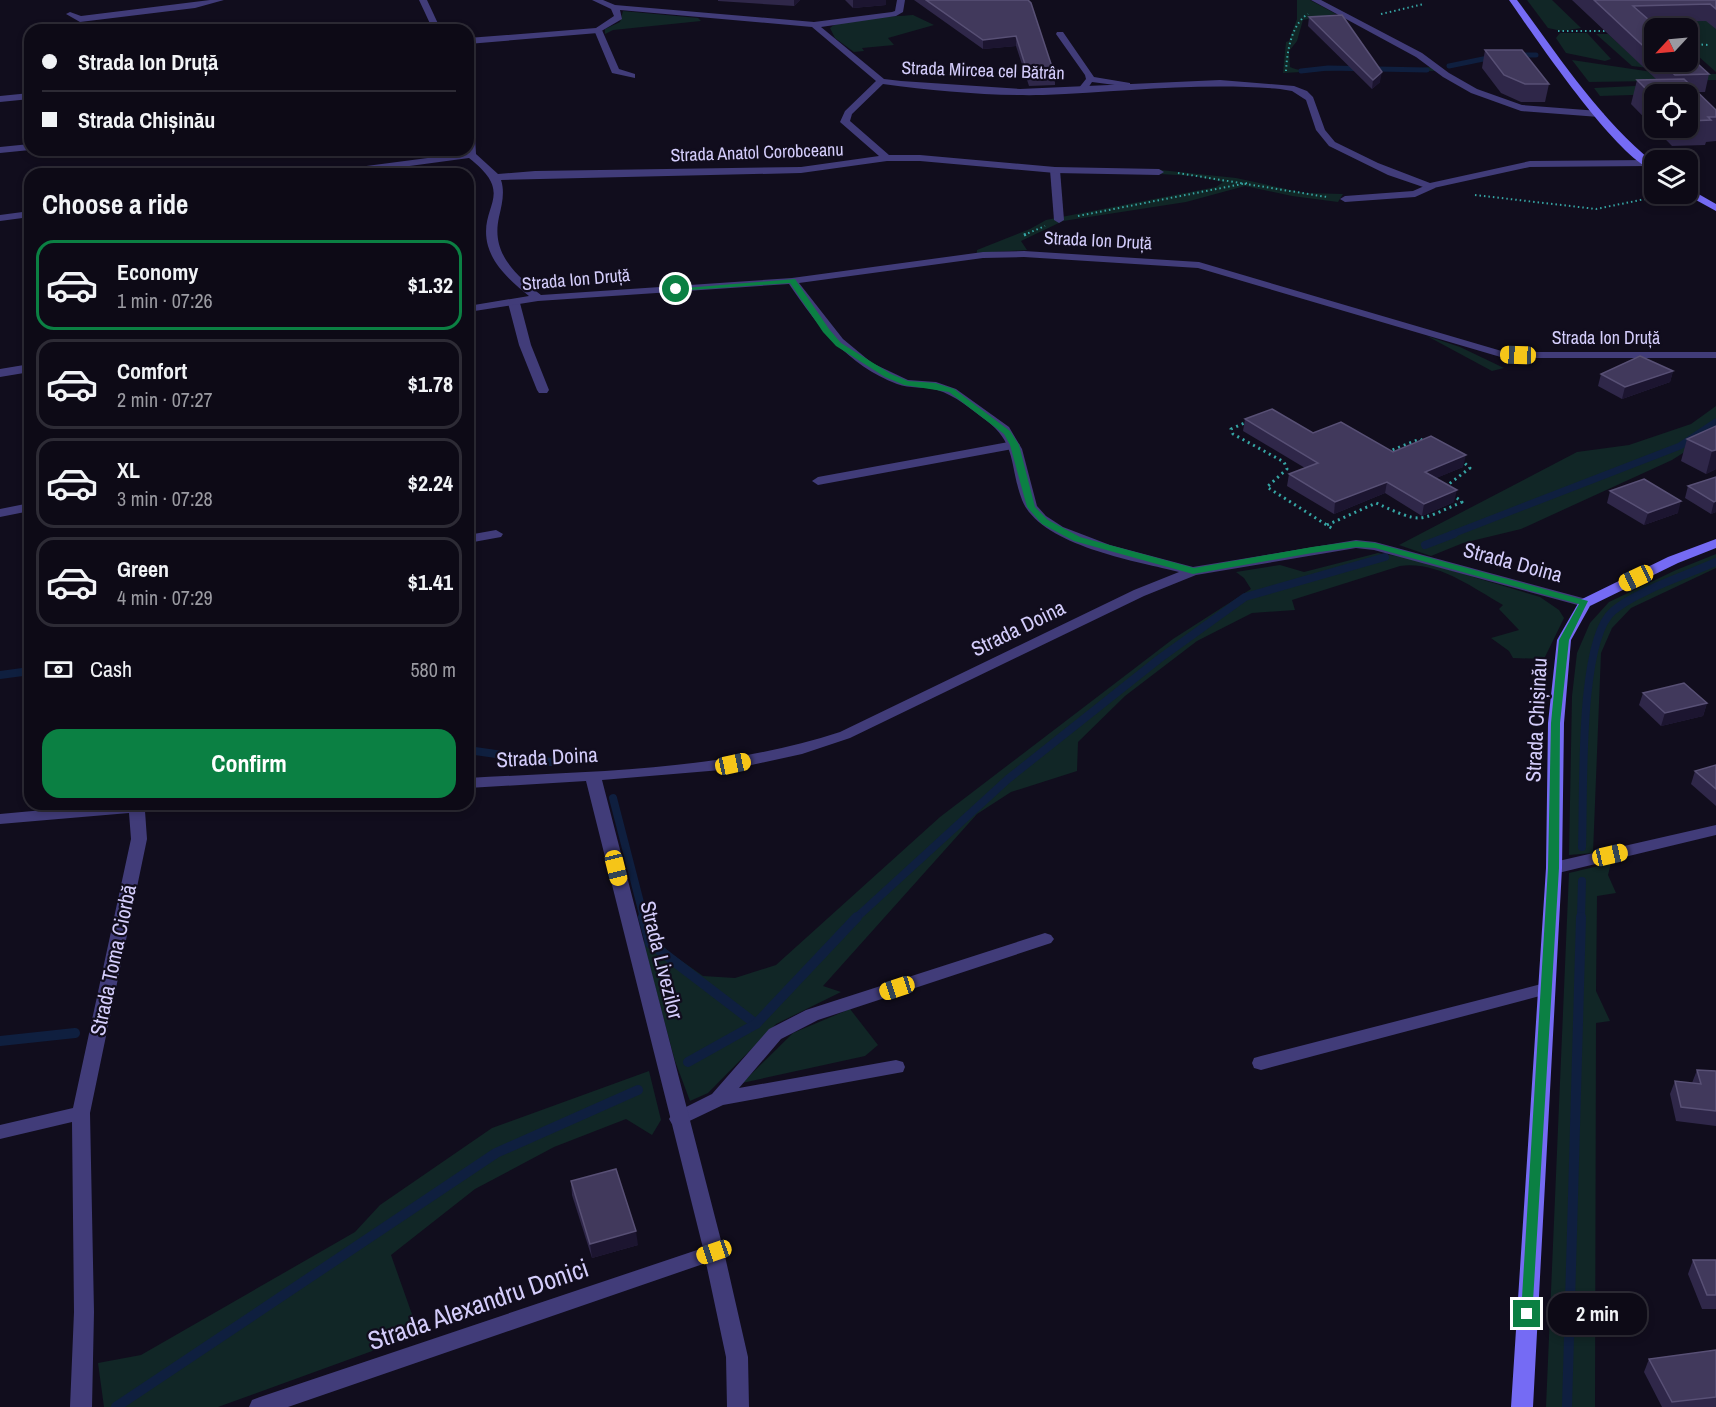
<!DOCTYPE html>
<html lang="en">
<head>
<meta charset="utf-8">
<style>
  body { margin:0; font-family:"Archivo Narrow",sans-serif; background:#1b1823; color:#f1f3f6; height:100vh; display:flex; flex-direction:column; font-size:22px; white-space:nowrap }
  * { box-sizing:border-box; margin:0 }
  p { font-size:20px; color:#9a9aa1 }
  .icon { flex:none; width:33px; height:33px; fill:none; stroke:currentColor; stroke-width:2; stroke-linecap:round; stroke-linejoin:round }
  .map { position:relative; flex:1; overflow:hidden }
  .details { position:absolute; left:24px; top:168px; width:450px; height:642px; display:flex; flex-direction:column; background:#0d0a16; border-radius:18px; box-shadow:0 3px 9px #0003,0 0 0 2px #2d2b35 }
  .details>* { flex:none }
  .guide { position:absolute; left:24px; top:24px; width:450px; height:132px; border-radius:18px; box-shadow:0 3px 9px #0003,0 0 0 2px #2d2b35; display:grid; align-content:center; height:132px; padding:0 18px; background:#0d0a16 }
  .needle { width:39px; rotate:244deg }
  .tools { position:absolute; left:1644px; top:18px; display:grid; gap:12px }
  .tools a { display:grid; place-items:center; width:54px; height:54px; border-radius:12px; background:#0d0a16; box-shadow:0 3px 9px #0003,0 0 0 2px #2d2b35; font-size:30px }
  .end { position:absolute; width:27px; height:27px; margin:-14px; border:8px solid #0b8043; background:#fff; box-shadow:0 0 0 3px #fff }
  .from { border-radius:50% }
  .bubble { position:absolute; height:42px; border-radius:18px; background:#0d0a16; box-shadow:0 3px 9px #0003,0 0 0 2px #2d2b35; font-size:20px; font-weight:800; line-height:42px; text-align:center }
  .car { position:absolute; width:18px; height:36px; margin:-18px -9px; border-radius:8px; box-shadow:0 0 4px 2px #0007; background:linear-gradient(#f5c518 24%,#345 0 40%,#f5c518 0 76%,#345 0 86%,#f5c518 0) }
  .guide b { display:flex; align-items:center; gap:21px; height:57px; font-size:22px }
  .guide b+b { border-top:2px solid #2d2b35 }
  .guide i { width:15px; height:15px; background:#f1f3f6 }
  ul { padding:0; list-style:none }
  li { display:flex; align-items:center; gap:18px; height:90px; margin:0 12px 9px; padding:0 6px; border:3px solid #2d2b35; border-radius:18px }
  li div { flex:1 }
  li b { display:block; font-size:22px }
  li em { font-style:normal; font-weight:800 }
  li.current { border-color:#0b8043 }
  li>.icon { width:54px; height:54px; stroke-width:1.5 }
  h2 { padding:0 18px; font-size:27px; line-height:72px }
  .pay { display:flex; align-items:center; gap:15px; height:66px; padding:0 18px; font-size:22px }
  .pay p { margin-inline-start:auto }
  .cta { display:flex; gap:12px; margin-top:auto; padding:12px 18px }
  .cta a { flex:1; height:69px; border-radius:18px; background:#0b8043; color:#fff; font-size:24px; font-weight:800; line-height:69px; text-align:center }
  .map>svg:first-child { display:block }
</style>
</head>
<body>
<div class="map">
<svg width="1716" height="1407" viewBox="0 0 1716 1407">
  <rect width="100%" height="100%" fill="#110d1d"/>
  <g fill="#112626">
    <path d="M1297,0h13l26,14 -33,6 -6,21 -8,10 1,16c11,6 25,1 37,0 35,-2 70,5 104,0l6,4 -98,-1 -56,3 3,-31 3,-1 8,-22z"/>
    <path d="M1527,0h25l29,28 -19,3 -14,-3z"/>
    <path d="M1635,0h81v72l-28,-25v-19h-21z"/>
    <path d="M623,11l75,7 3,3 -88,9 -8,4v-5l15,-7z"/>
    <path d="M913,15l21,10 -46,13 6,7 -32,3 2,3 -10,1 -19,-14 -5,-10c12,-12 64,-11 83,-13z"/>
    <path d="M1560,33h27l24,26 -6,2 -39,-8 -10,-15z"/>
    <path d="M1596,34h12l34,31 46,-3 8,4 -39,3 -25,-3z"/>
    <path d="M1572,60l87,13 57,1v6l-127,2z"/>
    <path d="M1655,85l9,9 -64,2 -6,-8z"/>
    <path d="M1160,170l76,8 69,15 38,1 -5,8 -46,-6 -47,-10 -59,16 -123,19 -42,20 6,9 -50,3v-3l53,-21 16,-9 170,-33 7,-5 -29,-6 -34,-2z"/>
    <path d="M1427,336l33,11 44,21 -12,3z"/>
    <path d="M1716,406v26l-44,28 -151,69 -58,14 -32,13 -32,-11 178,-93 52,-7 62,-21z"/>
    <path d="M1378,553l35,6 127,38 19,13 5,8 -20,41 -31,-1 -4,-7 -18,-13 28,-8 -20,-21 4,-4c-32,-18 -65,-44 -103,-39l-108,34 3,10 -43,3 -55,28 -72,55 -47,46 -1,29 -66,21 -34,22 -154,172 18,6 -65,32 -68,69 -18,8 -15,-40 -32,-119 13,-4 13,14 34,24 32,2 41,-13 164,-148 233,-178 78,-50 -7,-11 -8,-6 44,-7 24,7z"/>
    <path d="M1716,554v14l-85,40 -19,20 -11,25 -8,200 -24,2 3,-159 5,-43 13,-30 19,-21 67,-32z"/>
    <path d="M1611,863l-3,12 8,18 -19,3 -1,95 14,30 -14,2 -1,384h-49l23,-534z"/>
    <path d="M850,1009l28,36 -13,11 -123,27 51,-50z"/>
    <path d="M649,1071l12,49 -9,15 -26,-16 -72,28 -79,42 -84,66 28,79 -201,73h-114l-6,-44 43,-8 214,-123 25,-27 112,-77z"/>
  </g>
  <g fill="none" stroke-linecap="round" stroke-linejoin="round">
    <g stroke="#0f1f3f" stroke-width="5">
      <path d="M1518,55h18"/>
      <path d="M1449,66l44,-9"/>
      <path d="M1301,71l27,-3 99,2"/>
    </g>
    <path stroke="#0f1f3f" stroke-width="7" d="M1450,535l230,-89 36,-24"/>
    <g stroke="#0f1f3f" stroke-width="8">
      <path d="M1425,545l29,-11"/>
      <path d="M0,675l30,-4"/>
      <path d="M468,750l83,12"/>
      <path d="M613,798l31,120"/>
      <path d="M1582,847c2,-49 -4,-207 31,-236 23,-20 74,-36 103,-49"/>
      <path d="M856,918l152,-139 151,-120 86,-62 140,-40"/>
      <path d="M1581,918l1,-37"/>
    </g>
    <g stroke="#0f1f3f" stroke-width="10">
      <path d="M643,917l7,26 106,81"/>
      <path d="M0,1041l75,-8"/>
      <path d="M688,1062l68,-38 101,-107"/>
      <path d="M116,1407l380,-254 142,-63"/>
      <path d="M1567,1407l14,-490"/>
    </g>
    <g stroke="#36a6a5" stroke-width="2" stroke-dasharray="1.5 3" stroke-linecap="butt">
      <path d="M1381,14l43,-10"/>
      <path d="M1558,31h47"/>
      <path d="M1688,44l22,1"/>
      <path d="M1286,71c1,-18 5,-47 22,-57"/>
      <path d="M1178,173l149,24"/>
      <path d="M1475,195l121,14 74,-15"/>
      <path d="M1078,216l169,-33"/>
      <path d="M1024,235l21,-9"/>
    </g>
    <g stroke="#36a6a5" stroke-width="3" stroke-dasharray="2 4" stroke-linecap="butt">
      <path d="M1024,235l3,-1"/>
      <path d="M1249,421l-18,8 2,5 51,28 3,7 -20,18 66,42"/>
      <path d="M1387,452l33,-13 5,3"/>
      <path d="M1445,487l25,-19 -9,-8"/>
      <path d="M1327,525l49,-22c47,21 40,19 86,-1l-9,-7"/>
    </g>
    <g fill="#413c79" fill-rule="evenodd">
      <path d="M210,0h14l-29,8 -115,14 -14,-8 4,-2 11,4z"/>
      <path d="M598,27l4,3 17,39 16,5v4l-23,-5 -18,-43z"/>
      <path d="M1057,32h6l31,45 36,6v4l-38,-5 -6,9h-6l-2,-2 8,-10 -1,-4 -29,-41z"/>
      <path d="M1055,167l5,3 4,50 -5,3 -5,-3 -4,-50z"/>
      <path d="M1431,183l5,3 -1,2 -20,9 -70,5 -5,-3 5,-3 68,-5z"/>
      <path d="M514,300l6,3 11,42 18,45 -2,3h-8l-2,-3 -18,-45 -11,-42z"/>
      <path d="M1014,441l6,4 -2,3 -200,37 -6,-4 6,-4z"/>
      <path d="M496,530l7,4 -2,3 -33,6v-8z"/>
      <path d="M1716,825v10l-162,39 -6,-2 -2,-4 2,-4 6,-2z"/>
      <path d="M1045,933l6,2 3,4 -3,4 -233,77 -37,19 -42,49 157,-28 7,2 2,5 -2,5 -180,33 -44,21 -7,-2 -3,-5 3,-5 40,-20 57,-65 37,-19z"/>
      <path d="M1545,983l6,2 3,4 -3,4 -290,77 -7,-2 -2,-5 2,-5 7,-2z"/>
    </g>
    <g fill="#413c79" fill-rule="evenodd">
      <path d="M419,0h8l14,30h-8z"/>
      <path d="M592,0h11l12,5 199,17 78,-10 3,-1 2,-11h8l-2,12 -7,4 -75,11 63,52 17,2 119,8 200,-9 74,6 13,5 6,6 12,33 10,12 43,21 52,20 100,-22 119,-1 5,3 -5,3 -119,1 -101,22 -41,-14 -59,-29 -13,-16 -10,-30 -14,-9 -12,-2c-80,-7 -158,3 -237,6 -54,1 -107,-4 -160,-11l-31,30 -2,7 39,34h31l135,12 104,2 5,3 -5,3 -104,-2 -135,-12h-33l-86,12 -300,7c4,12 1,24 -2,37 -8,36 15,56 42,78l251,-17 191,-26 41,-1 175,11 306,90h211v6h-212l-306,-90 -174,-11 -41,1 -184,25 44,56 29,24 36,17 28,2 20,7 53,38 13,22 15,57 9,10 17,11 47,18 83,22 163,-27 19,2 215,58 2,3 -7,4 -211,-57 -18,-2 -160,27 -52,21 -294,142 -48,16 -69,15 -131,11 122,472 24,105 1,50h-22l-1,-50 -20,-94 -418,144h-39l3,-7 8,-3 443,-149 -117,-467 -118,7v-10c124,-7 253,-7 372,-46l294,-142 45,-18c-43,-11 -143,-27 -158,-75 -11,-31 -5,-54 -34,-76 -15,-11 -32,-26 -50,-31 -13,-4 -27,-1 -40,-6 -49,-19 -79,-57 -108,-100l-251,17 -70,11v-6l61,-10c-16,-13 -35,-29 -41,-50 -11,-41 30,-50 -19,-88l-119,16h-27l5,-3 138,-18 2,-60 5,3 3,58 22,20 37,-3 266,-4 78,-11 -39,-34 5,-11 31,-30 -64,-54 -192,-17 2,9 -24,14 -130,11v-6l128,-10 18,-12 -3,-7z"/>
      <path d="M1311,0h10l101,53 27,20 28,16 45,16 77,6 5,3 -5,3 -78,-6 -50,-18 -28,-16 -27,-20z"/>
      <path d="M30,93v6l-30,3v-6z"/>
      <path d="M30,144v6l-30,3v-6z"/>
      <path d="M30,211v6l-30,4v-6z"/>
      <path d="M30,364v8l-30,5v-8z"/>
      <path d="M30,503v8l-30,6v-8z"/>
      <path d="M109,804h65l-8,5 -21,2 2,28 -57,274 4,199 -2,95h-22l4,-95 -2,-190 -72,17v-14l73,-17 58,-269 -2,-26 -129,11v-10z"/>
    </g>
    <g fill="#756bf4" fill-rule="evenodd">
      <path d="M1509,0h8c43,58 81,117 137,163v7c-36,-9 -121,-136 -145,-170z"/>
      <path d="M1688,188l28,16v7l-31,-17h3z"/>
      <path d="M1716,539v9l-38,15 -88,43 -19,34 -7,83 -2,145 -29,539h-22l35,-539 2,-145 9,-83 23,-40 88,-43z"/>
    </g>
  </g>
  <g fill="#2f2749" fill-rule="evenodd">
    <path d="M718,0h82l-6,6 -76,-5z"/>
    <path d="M845,0h41v5l-33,3z"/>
    <path d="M914,0h114l27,76v9l-26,1 -13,-40 -33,3z"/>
    <path d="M1572,0h144v29l-10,-8 -55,1 3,6v34h34l21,12 -4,18h-7l18,18v31l-10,1 -1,3 -33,1 -41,-42 6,-24 19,-1zM1654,94h34v34h-34z"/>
    <path d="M1309,17l71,65 -8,7 -64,-63z"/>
    <path d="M1485,50l64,34 -4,18h-24l-20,-9 -19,-25z"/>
    <path d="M1673,371l-3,11 -48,17 -24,-13 3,-12z"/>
    <path d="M1245,419l68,14 150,34 -27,11 18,24 -32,14 -37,-23 -51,21 -47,-28 2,-12 16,-6 -62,-37z"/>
    <path d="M1716,426v43l-10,5 -25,-13 6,-22z"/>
    <path d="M1716,477v35l-5,2 -26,-16 3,-12z"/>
    <path d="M1610,491l68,22 -34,12 -37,-22z"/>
    <path d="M1643,693l64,10 -4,13 -42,10 -22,-21z"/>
    <path d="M1716,765v41l-25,-22 4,-13z"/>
    <path d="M1697,1070l19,1v55l-40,-5 -6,-27 5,-13 17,2z"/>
    <path d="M571,1181l67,64 -46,13 -20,-63z"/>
    <path d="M1693,1260h23v49h-14l-14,-35z"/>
    <path d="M1716,1350v57h-54l-18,-35 5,-13z"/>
  </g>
  <g fill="#1c1530">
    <path d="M794,0h6l-6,6z"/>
    <path d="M853,0h33v5l-33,3z"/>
    <path d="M1016,36v10l-33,3v-9z"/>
    <path d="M1382,72l-2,10 -8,7 1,-9z"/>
    <path d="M1673,371l-3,11 -48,17 3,-12z"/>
    <path d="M1716,450v19l-10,5 6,-23z"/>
    <path d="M1466,455l-3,12 -41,17 3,-12z"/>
    <path d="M1387,482l-2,11 -51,21 1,-12z"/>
    <path d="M1457,490l-3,12 -32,14 2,-12z"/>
    <path d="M1681,501l-3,12 -34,12 4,-12z"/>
    <path d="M1716,501v11l-5,2 3,-12z"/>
    <path d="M1707,703l-4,13 -42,10 4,-13z"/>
    <path d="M636,1231l2,14 -46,13 -2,-14z"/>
  </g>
  <g fill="#41395c" stroke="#585075" stroke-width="1.5">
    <path d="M926,0h102l3,3 24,73 -26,1 -13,-41 -33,4z"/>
    <path d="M1594,0h122v9l-6,-5 -77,2 25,22h-4v28z"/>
    <path d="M1342,15l40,57 -9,8 -64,-63z"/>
    <path d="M1485,50h37l27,34h-24l-21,-9z"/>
    <path d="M1688,55l21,19 -34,1 -15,-13h28z"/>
    <path d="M1684,79l32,31v7h-8l3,3 -23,1v-27h-34v3l-17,-17z"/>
    <path d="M1640,356l33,15 -48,16 -24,-13z"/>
    <path d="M1272,409l41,24 28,-11 52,30 38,-16 35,19 -41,17 32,18 -33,14 -37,-22 -52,20 -46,-28 29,-11 -73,-44z"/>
    <path d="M1716,426v24l-4,1 -25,-12z"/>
    <path d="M1716,477v24l-2,1 -26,-16z"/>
    <path d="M1644,479l37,22 -33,12 -38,-22z"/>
    <path d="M1684,683l23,20 -42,10 -22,-20z"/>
    <path d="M1716,765v24l-21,-18z"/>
    <path d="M1697,1070l19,1v40l-35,-4 -6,-26 26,3z"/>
    <path d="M616,1169l20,62 -46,13 -19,-63z"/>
    <path d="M1693,1260h23v35h-9z"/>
    <path d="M1716,1350v47l-44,5 -23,-43z"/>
  </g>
  <path fill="#0b8043" d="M795,279l34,50 12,14 50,31 17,7 27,2 19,6 56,42 9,14 16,62 13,13 32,17 114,31 118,-21 44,-6 19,2 213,58 -19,39 -9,83 -1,145 -27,450 -5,2 -6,-6 27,-446 3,-145 8,-83 20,-36 -204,-56 -19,-1 -44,6 -119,21 -119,-33 -32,-17 -15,-17 -17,-62 -6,-11 -55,-42 -45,-7 -19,-8 -49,-31 -13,-14 -33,-49 -114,8 -3,-2z"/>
  <g text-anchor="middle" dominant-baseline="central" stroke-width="4.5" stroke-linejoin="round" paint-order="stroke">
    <g font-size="18" fill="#d4cdfb" stroke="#110d1d">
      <text transform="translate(983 70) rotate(2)">Strada Mircea cel Bătrân</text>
      <text transform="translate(757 152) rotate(-2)">Strada Anatol Corobceanu</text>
      <text transform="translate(1098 240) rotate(3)">Strada Ion Druță</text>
      <text transform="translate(576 279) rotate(-5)">Strada Ion Druță</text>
      <text x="1606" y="337">Strada Ion Druță</text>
    </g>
    <g font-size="21" fill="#d4cdfb" stroke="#110d1d">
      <text transform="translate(1513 562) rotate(15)">Strada Doina</text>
      <text transform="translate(1018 628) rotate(-26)">Strada Doina</text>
      <text transform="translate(1536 720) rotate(-87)">Strada Chișinău</text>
      <text transform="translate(547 757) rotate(-3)">Strada Doina</text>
      <text transform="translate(113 960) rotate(-78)">Strada Toma Ciorbă</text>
      <text transform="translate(662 960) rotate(76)">Strada Livezilor</text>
    </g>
    <g font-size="26" fill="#d4cdfb" stroke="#110d1d">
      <text transform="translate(478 1304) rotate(-19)">Strada Alexandru Donici</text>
    </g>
  </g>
</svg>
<div class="tools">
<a><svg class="needle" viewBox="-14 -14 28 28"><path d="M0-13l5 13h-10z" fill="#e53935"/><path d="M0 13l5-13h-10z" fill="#9a9aa1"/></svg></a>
<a><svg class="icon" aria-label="locate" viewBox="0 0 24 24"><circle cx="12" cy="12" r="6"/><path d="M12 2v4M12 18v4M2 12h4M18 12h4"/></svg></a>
<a><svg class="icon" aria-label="layers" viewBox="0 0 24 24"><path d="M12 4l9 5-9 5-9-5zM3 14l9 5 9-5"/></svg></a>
</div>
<i class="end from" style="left:676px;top:289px"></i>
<i class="end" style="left:1527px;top:1314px"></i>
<div class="bubble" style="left:1548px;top:1293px;width:99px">2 min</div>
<i class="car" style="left:1518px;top:355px;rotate:272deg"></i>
<i class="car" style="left:1636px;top:578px;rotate:245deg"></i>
<i class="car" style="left:733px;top:764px;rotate:78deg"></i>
<i class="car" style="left:1610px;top:855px;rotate:77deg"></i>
<i class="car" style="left:616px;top:868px;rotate:166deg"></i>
<i class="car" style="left:897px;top:988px;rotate:252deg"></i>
<i class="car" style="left:714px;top:1252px;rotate:251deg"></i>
<div class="guide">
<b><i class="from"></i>Strada Ion Druță</b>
<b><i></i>Strada Chișinău</b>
</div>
<section class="details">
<h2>Choose a ride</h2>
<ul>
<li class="current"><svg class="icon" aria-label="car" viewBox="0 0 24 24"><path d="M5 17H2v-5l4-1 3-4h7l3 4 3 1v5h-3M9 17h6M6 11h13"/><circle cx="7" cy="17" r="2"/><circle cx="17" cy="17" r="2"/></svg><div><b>Economy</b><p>1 min · 07:26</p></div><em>$1.32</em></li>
<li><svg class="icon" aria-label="car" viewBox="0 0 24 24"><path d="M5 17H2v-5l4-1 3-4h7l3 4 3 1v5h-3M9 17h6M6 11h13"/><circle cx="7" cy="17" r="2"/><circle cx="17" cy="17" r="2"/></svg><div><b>Comfort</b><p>2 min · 07:27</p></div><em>$1.78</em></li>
<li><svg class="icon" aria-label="car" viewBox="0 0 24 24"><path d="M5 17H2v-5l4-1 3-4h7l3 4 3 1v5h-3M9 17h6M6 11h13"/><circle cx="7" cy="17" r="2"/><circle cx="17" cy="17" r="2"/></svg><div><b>XL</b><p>3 min · 07:28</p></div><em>$2.24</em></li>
<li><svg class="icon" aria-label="car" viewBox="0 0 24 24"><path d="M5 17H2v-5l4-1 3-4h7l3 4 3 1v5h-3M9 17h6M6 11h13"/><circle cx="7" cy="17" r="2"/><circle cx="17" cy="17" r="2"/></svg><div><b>Green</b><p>4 min · 07:29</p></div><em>$1.41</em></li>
</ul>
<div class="pay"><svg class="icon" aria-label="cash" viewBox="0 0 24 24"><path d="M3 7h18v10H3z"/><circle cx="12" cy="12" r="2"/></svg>Cash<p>580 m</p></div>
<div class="cta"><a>Confirm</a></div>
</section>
</div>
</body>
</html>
